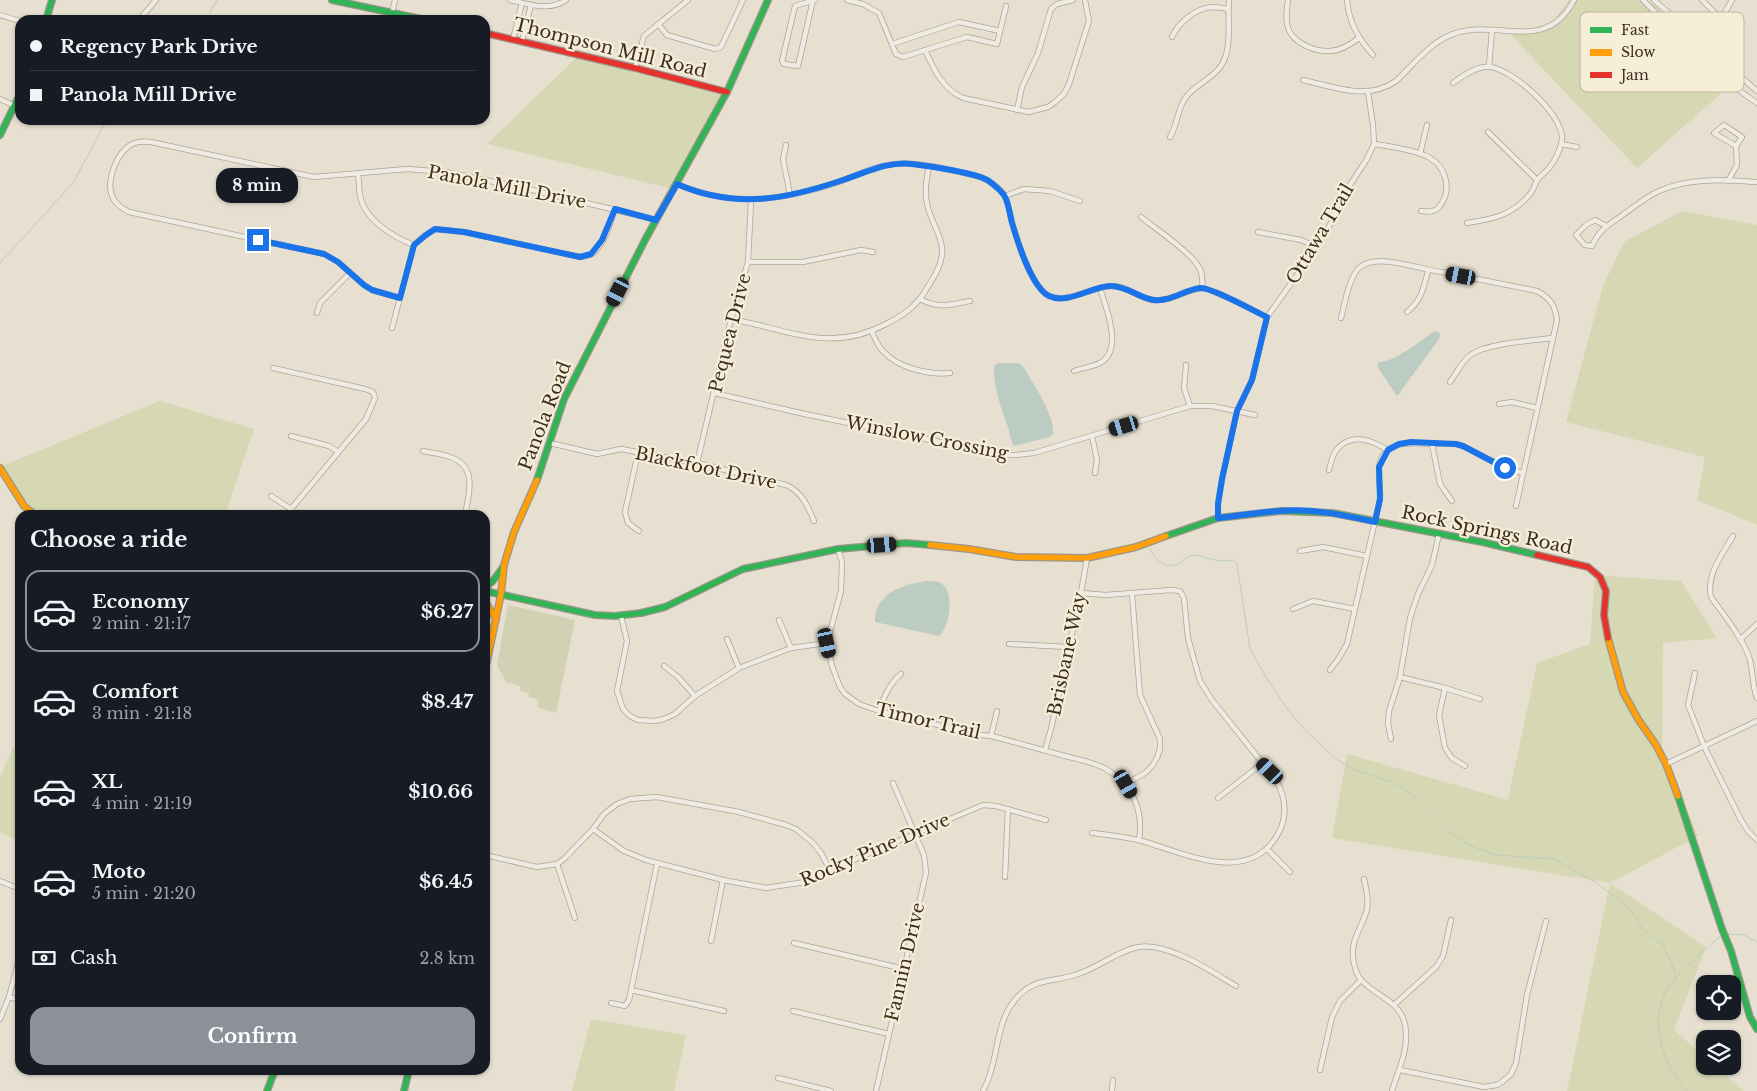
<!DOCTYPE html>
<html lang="en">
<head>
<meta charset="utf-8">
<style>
  body { margin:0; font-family:"Libre Baskerville",serif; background:#242831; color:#f1f3f6; height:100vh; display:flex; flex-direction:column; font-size:19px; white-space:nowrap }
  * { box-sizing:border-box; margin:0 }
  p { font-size:16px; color:#9ea1a6 }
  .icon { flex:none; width:28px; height:28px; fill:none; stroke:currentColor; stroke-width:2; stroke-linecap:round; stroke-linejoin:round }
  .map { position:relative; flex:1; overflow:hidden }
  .details { position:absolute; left:15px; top:510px; width:475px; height:565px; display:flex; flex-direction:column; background:#171b24; border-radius:15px; box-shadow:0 1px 4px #0004 }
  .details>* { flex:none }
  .hud { position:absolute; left:15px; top:15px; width:475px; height:110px; border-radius:15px; box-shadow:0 1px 4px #0004; display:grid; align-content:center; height:110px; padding:0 15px; background:#171b24 }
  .tools { position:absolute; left:1696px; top:975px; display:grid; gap:10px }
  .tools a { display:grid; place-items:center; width:45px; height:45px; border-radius:10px; background:#171b24; box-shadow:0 1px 4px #0004; font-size:25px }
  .end { position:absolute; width:22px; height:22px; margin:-11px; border:6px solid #1a73e8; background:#fff; box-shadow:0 0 0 2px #fff }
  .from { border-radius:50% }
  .bubble { position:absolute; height:35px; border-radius:15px; background:#171b24; box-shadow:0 1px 4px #0004; font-size:16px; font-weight:700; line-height:35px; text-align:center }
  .car { position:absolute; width:15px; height:30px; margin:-15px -8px; border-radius:6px; box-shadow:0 0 4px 1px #0007; background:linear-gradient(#222 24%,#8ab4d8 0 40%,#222 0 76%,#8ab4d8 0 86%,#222 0) }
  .hud b { display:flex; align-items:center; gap:18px; height:48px; font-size:19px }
  .hud b+b { border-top:1px solid #363941 }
  .hud i { width:12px; height:12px; background:#f1f3f6 }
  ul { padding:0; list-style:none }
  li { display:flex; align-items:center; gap:15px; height:82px; margin:0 10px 8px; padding:0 5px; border:2px solid transparent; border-radius:15px }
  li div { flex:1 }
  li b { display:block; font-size:19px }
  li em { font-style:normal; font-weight:700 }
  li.on { border-color:#8c9099 }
  li>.icon { width:45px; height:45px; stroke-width:1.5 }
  h2 { padding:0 15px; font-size:22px; line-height:60px }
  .pay { display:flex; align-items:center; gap:12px; height:55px; padding:0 15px; font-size:19px }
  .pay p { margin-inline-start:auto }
  .primary-button { display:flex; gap:10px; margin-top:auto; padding:10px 15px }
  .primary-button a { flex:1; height:58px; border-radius:15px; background:#8c9099; color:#fff; font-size:20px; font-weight:700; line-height:58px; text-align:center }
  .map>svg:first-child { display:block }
</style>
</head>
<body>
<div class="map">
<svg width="1757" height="1091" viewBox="0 0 1757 1091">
  <rect width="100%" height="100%" fill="#e7e0d1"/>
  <g fill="#d6d7b3">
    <path d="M1569,0h78l21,15 66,67 -97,86 -127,-134 42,-11z"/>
    <path d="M576,58l152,30 -55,101 -186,-45z"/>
    <path d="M1682,211l75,14v300l-60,-25 8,-43 -139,-35 37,-136 21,-44z"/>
    <path d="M160,401l94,28 -29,86h-184l-23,-17 -16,-32z"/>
    <path d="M1595,575l86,6 36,57 -54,5 -1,110 36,83 -88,47 96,64 -32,83 31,27v9h10l29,25h-177l43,-208 -278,-45 15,-84 161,46 29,-137 53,-19z"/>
    <path d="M13,748l7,2v93l-20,-11v-55z"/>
    <path d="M591,1019l95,16 -12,56h-102z"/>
  </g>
  <path fill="#d1d1b3" d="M508,605l67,15 -19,93 -19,-6 2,-7 -11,-3 1,-4 -9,-2v-5l-14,-4 -9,-17z"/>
  <g fill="#bcccc2">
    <path d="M1435,331l5,2 -1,6 -41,56h-2l-17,-26 -2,-3 2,-4c16,0 42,-22 56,-31z"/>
    <path d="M998,363h20l5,3c9,16 33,51 30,68l-3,3 -36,9c-4,-6 -4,-12 -6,-19 -7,-19 -15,-40 -14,-61z"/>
    <path d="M927,581c4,0 9,0 12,1 17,8 11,44 0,54l-64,-14c-1,-29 29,-38 52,-41z"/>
  </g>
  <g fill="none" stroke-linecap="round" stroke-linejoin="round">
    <g stroke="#bcccc2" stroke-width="1">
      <path d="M206,20l11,-20"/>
      <path d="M0,263l73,-80 30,-56 8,-7"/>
      <path d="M1150,549c6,12 18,22 31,13 4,-3 8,-7 14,-7 4,0 7,2 11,3 9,2 18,4 27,2l4,4 13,85 16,28 21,32 16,19 33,31 16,10 39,13 12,6 10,7 38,38 22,14 24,8 57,4 41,23 31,23 11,14 6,11 20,15 11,24 2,9"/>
      <path d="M1727,934l17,1 13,7"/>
      <path d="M1687,1091c-13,-13 -21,-30 -26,-48 -13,-52 23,-73 57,-105l5,-2"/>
    </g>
    <defs>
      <g id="street">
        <path d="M510,0c18,4 39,12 56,0"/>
        <path d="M813,0l-15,66 -14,-2 -2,-3 13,-55 20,-6"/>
        <path d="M847,0l16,4 16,9 17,41 7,3 64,-20 30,7 9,-38"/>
        <path d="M1288,0c-1,9 -3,19 0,28 5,15 27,24 42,23 10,0 21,-7 29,-13"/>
        <path d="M1347,0c2,23 11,38 26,55"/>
        <path d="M1643,0c36,36 71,75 114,103"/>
        <path d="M1654,0l103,91"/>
        <path d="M1702,0l19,19 11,-19"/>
        <path d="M392,13l3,-13"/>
        <path d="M0,15l20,6"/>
        <path d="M139,20l17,-20"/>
        <path d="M658,24l9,11 48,14 6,-2 22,-47"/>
        <path d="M1172,37c6,-14 24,-29 40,-30 6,0 11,1 16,2"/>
        <path d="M513,39l9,-36"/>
        <path d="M522,41l9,-36"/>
        <path d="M892,44l67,-22 41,9"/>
        <path d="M925,50c9,20 18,39 38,48l66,14 19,-5 7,-5 9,-8 5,-10 20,-63 -4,-21"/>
        <path d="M1489,67l3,-37"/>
        <path d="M635,68l9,-32 44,-36"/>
        <path d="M1303,80c31,7 65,21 93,1 18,-17 36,-41 60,-48 43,-14 90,21 118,-33"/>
        <path d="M1453,83c9,-7 26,-18 38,-16 23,4 70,46 71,70 0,10 -7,24 -13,31 -3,4 -8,7 -11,11 -3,4 -4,10 -7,14 -18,22 -37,26 -64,30"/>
        <path d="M0,99l15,7"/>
        <path d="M1017,110l5,-23 16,-34 13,-44 6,-5 16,-4"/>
        <path d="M1488,132l49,48"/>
        <path d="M1170,137c8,-13 7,-28 16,-40 9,-12 26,-18 35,-31 12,-18 6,-46 8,-66"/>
        <path d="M1374,144c14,2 45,7 56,14 15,9 21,28 13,43 -3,5 -5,9 -11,10 -3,1 -8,0 -11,0"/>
        <path d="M1561,144l16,3"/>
        <path d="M786,145l-3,14 7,36"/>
        <path d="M1420,154l7,-29"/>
        <path d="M358,173c1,8 1,16 2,23 5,24 33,41 54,49"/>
        <path d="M1728,181l9,-16 -1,-19 6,-9 -18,-12 -10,8 22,13"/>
        <path d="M677,184c53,23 103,17 156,0 18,-6 36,-16 54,-19 28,-6 66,6 94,12 8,4 19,11 24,19 3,5 4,15 6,22 5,19 19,67 37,77 17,10 44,-8 62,-9 17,-1 28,12 43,14 17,2 32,-10 48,-12 12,0 53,23 66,29"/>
        <path d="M1005,196l19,-7 26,2 30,10"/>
        <path d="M1141,217c15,12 51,36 59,52 3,7 3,12 2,19"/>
        <path d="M1606,226l-11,-6 -9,5 -10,10 9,10 7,1c8,-18 17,-21 32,-32 11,-8 22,-17 35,-23 31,-14 65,-11 98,-9"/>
        <path d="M1258,232l43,8 16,7"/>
        <path d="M748,262h55l58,-12 12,2"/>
        <path d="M400,298l-28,-8 -8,-5 -26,-23 -14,-8 -195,-42c-7,-4 -14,-8 -17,-16 -6,-16 5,-44 20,-52 6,-3 13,-3 19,-2l163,35 93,-8 39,3 78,16 133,32"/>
        <path d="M920,299c19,10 29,6 50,2"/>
        <path d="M1407,312c15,-12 16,-23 21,-41"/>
        <path d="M317,313l3,-10 30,-30"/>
        <path d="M1341,318c4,-15 6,-32 14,-45 14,-25 64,-3 87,-1l95,19c13,7 18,14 20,29l-41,186"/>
        <path d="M731,319c56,10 99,35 155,5 16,-8 28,-16 38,-31 7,-12 16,-23 18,-38 2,-15 -10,-32 -14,-47 -4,-14 -2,-27 1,-41"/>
        <path d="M392,328l22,-83 11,-10 10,-6 29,3 116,25c4,-1 9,-1 12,-3 13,-10 18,-30 23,-45"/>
        <path d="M872,332c3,7 6,15 12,20 14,16 45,23 66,21"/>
        <path d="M1186,365l-2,23 6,18"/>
        <path d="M273,368l92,21 8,3 2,6 -9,21 -75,90 -3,6"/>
        <path d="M1074,371c8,-3 18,-4 26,-8 24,-13 6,-55 0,-75"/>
        <path d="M1450,382c7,-9 12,-22 22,-28 18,-11 59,-13 81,-16"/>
        <path d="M714,393l86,20 169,35 16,5 19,2h12l18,-2 156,-47h22l43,9"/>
        <path d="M1499,404l13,-2 25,6"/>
        <path d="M291,436l38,10 8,5"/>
        <path d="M1092,436l5,24 -2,13"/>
        <path d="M550,443l47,11 24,-5 76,14 89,22c16,7 22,21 28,36"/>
        <path d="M1432,444l8,40 12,17"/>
        <path d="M423,451c9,2 19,3 27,6 28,9 19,37 15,58"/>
        <path d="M638,453l-13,59 3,11 11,8"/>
        <path d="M697,463l34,-144 17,-57 3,-61"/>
        <path d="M1329,470c2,-7 3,-16 9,-22 15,-16 35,-7 50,2"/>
        <path d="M271,496l20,13"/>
        <path d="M1218,518v-14l4,-25 15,-68 15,-31 15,-63 50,-70 15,-26 6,-18 29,-44 7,-15 -1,-19 -5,-33"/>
        <path d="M1733,536c-11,19 -27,38 -22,61 12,17 34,44 39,63 3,12 2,25 7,38"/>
        <path d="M838,549l4,13 -1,29 -14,52 5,23 8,21 5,7 14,10 20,7 101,24 11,1c24,6 47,13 70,19 15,4 31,6 45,14 26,15 38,41 33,71"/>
        <path d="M1300,551l23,-4 44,9"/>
        <path d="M1081,593l25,2 65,-5 9,1 4,7 4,40 12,43 12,19 64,80c10,18 12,36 2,54 -29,52 -94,19 -136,7 -16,-4 -34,-6 -50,-8"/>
        <path d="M1293,609l20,-8 42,8"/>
        <path d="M621,616l6,25 -10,50 6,18 7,7 8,4 17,1 9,-2 11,-5 20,-18 44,-28 52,-20 36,-5"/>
        <path d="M779,620l12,28"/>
        <path d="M727,639l12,29"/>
        <path d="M1740,640l17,-16"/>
        <path d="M1009,644l59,3"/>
        <path d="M664,666l14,11 17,19"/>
        <path d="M1330,670l9,-12 8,-14 33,-145c1,-10 -2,-21 -1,-31 3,-29 33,-25 53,-24 8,0 16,0 24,0l7,2 42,22 18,5"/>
        <path d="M1695,673l-7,32 16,41 37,74 7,11 9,9"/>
        <path d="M1400,677l45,11 35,11"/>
        <path d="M1445,688l-6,27 6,33 7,10 13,8"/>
        <path d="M879,711c5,-14 10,-27 22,-37"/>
        <path d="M991,736l6,-25"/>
        <path d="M1391,739l-3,-16 1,-12 11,-34 10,-59 8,-24 14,-29 7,-31"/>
        <path d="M1045,750l6,-21 30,-136 6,-35"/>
        <path d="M1666,764l91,-43"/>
        <path d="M1126,784l19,-11 7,-7 5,-8 3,-9v-10l-20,-44 -8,-101"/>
        <path d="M1218,798l45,-35"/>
        <path d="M593,829l31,22 22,9 77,20 43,8 39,-6 25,-12 153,-65 13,1 50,14"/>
        <path d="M1267,849l23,23"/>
        <path d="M485,855l52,12 20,-3 7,-5 29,-30 11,-15 13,-10 13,-5 27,-2 82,15 47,13 10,4 17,14 8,10 9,17"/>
        <path d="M557,864l18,54"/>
        <path d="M1005,877l3,-68"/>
        <path d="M1364,879c2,10 5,19 3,30 -4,17 -16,30 -14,47 0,8 4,20 9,25 19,19 44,21 44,54 1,19 -9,38 -14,56"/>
        <path d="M0,881l20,8"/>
        <path d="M711,941l12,-61"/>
        <path d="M794,943l110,26"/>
        <path d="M631,990l93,21"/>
        <path d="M9,997l11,3"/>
        <path d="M611,1003l14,3 4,-6 28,-136"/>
        <path d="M1395,1004l41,-37 7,-11 8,-36"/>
        <path d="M793,1011l96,23"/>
        <path d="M0,1019l9,-22 11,-42"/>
        <path d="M1320,1070l12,-53 8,-16 21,-21"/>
        <path d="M1400,1070l84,17 13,-2 5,-3 9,-8 5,-11 11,-68 19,-74"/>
        <path d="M778,1078l53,13"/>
        <path d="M876,1091l50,-218 -2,-18 -31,-72"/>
        <path d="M983,1091c2,-5 5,-9 6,-14 9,-24 8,-55 25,-76 20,-24 35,-18 61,-26 21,-6 38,-21 59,-27 30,-9 77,23 102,38"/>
        <path d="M1112,1091l1,-11"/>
      </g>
      <g id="fast">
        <path d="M332,0l94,20"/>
        <path d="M46,20l6,-20"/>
        <path d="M0,135l20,-41"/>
        <path d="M537,480l27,-81 81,-159 82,-148 41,-92"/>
        <path d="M1166,536l52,-18 63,-7 52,2 149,29 55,13"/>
        <path d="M485,587l8,-6 10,-14"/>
        <path d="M485,591l110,24 20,1 26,-3 24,-6 78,-38 95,-20 68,-6 24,2"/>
        <path d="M1678,796l44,133 9,22 19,66 7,12"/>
        <path d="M267,1091l8,-21"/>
        <path d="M404,1091l5,-21"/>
      </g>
      <g id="slow">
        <path d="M0,468l24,38 11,9"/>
        <path d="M930,545l39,4 47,8 71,1 49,-11 30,-11"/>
        <path d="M485,601l11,18"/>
        <path d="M1608,638l15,54 15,27 18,26 10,19 12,32"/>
        <path d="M485,671l16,-77 3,-29 10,-33 23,-52"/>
      </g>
      <g id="jam">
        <path d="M485,33l150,35 92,24"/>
        <path d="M1537,555l51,12 12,10 6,14 -2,24 4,23"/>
      </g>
    </defs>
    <use href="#street" stroke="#ada599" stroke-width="6"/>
    <use href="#fast" stroke="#9c958a" stroke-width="8"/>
    <use href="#slow" stroke="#9c958a" stroke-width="8"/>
    <use href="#jam" stroke="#9c958a" stroke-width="8"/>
    <use href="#street" stroke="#efebe3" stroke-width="4.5"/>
    <use href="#fast" stroke="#30b455" stroke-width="5.5"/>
    <use href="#slow" stroke="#ff9f0a" stroke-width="5.5"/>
    <use href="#jam" stroke="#e5322d" stroke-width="5.5"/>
  </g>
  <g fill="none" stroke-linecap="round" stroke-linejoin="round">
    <path stroke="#1a73e8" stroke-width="6" d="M258,240l66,14 14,8 26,23 8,5 28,8 14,-53 12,-10 9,-6 29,3 116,25 11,-3 11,-14 13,-31 41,11 21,-36c59,26 111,15 169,-5 21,-7 43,-18 66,-15 17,2 65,9 77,17 5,4 14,11 16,16 4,8 5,18 7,26 5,17 20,65 37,73 19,9 43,-10 62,-10 16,0 28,12 43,14 17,2 32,-11 47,-12 12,0 53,23 66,29l-15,63 -15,31 -15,68 -4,25v14c21,-2 41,-6 61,-7 33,-3 64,4 96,11l5,-23 -1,-32 9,-17 11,-6 12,-2 45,2 7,2 42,22"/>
  </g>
  <g text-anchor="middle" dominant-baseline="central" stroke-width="4.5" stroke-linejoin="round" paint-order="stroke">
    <g font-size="18" fill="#3d2e20" stroke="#f7eed8">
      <text transform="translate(610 48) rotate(14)">Thompson Mill Road</text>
      <text transform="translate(507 187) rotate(11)">Panola Mill Drive</text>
      <text transform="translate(1320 234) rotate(-59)">Ottawa Trail</text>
      <text transform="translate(730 333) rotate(-76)">Pequea Drive</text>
      <text transform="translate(545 416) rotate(-69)">Panola Road</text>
      <text transform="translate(927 438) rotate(11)">Winslow Crossing</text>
      <text transform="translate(706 468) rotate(12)">Blackfoot Drive</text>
      <text transform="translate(1487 530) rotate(12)">Rock Springs Road</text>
      <text transform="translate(1067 654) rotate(-78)">Brisbane Way</text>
      <text transform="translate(928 721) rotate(13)">Timor Trail</text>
      <text transform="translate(875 850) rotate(-23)">Rocky Pine Drive</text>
      <text transform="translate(905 962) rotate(-77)">Fannin Drive</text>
    </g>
  </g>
  <rect x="1580" y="12" width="164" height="80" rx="8" fill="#f7eed8" stroke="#bfb4a1" stroke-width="1"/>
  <rect x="1590" y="27" width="22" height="6" fill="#30b455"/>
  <rect x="1590" y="49" width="22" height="7" fill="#ff9f0a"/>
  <rect x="1590" y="72" width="22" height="6" fill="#e5322d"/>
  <g font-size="14" fill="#3d2e20">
    <text x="1621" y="35">Fast</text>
    <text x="1621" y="57">Slow</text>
    <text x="1621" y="80">Jam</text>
  </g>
</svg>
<div class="tools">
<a><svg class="icon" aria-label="locate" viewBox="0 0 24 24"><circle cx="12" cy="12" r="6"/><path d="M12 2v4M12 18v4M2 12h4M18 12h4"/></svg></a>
<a><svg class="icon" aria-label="layers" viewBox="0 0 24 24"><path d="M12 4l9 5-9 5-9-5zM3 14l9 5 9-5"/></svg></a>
</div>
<i class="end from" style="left:1505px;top:468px"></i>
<i class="end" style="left:258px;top:240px"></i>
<div class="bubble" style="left:216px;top:168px;width:82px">8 min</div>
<i class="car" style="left:1461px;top:276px;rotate:281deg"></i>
<i class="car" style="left:618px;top:292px;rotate:207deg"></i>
<i class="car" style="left:1124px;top:426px;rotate:253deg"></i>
<i class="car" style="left:882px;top:545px;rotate:86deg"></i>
<i class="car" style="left:827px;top:643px;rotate:168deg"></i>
<i class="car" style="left:1270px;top:771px;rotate:314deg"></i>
<i class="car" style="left:1126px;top:784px;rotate:150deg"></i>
<div class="hud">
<b><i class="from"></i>Regency Park Drive</b>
<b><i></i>Panola Mill Drive</b>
</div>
<section class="details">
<h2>Choose a ride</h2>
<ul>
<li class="on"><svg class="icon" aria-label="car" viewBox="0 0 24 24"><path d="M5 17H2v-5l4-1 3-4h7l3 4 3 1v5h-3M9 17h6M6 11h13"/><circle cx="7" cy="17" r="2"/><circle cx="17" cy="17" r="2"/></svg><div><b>Economy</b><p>2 min · 21:17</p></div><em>$6.27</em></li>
<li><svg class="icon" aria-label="car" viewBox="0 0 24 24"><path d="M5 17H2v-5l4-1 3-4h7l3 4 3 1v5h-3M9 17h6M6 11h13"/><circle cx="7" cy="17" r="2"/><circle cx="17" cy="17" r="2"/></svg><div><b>Comfort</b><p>3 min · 21:18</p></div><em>$8.47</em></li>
<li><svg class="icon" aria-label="car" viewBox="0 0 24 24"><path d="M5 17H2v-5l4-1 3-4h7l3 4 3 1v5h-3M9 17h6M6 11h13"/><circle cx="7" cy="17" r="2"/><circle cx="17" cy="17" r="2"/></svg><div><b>XL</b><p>4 min · 21:19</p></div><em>$10.66</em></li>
<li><svg class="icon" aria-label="car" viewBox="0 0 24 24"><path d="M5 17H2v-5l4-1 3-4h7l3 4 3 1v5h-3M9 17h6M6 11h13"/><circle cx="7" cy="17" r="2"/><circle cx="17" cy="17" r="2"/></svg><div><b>Moto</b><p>5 min · 21:20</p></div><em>$6.45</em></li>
</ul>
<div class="pay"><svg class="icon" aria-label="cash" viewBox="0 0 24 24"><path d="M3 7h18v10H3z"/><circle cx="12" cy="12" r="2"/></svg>Cash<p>2.8 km</p></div>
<div class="primary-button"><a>Confirm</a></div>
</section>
</div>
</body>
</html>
